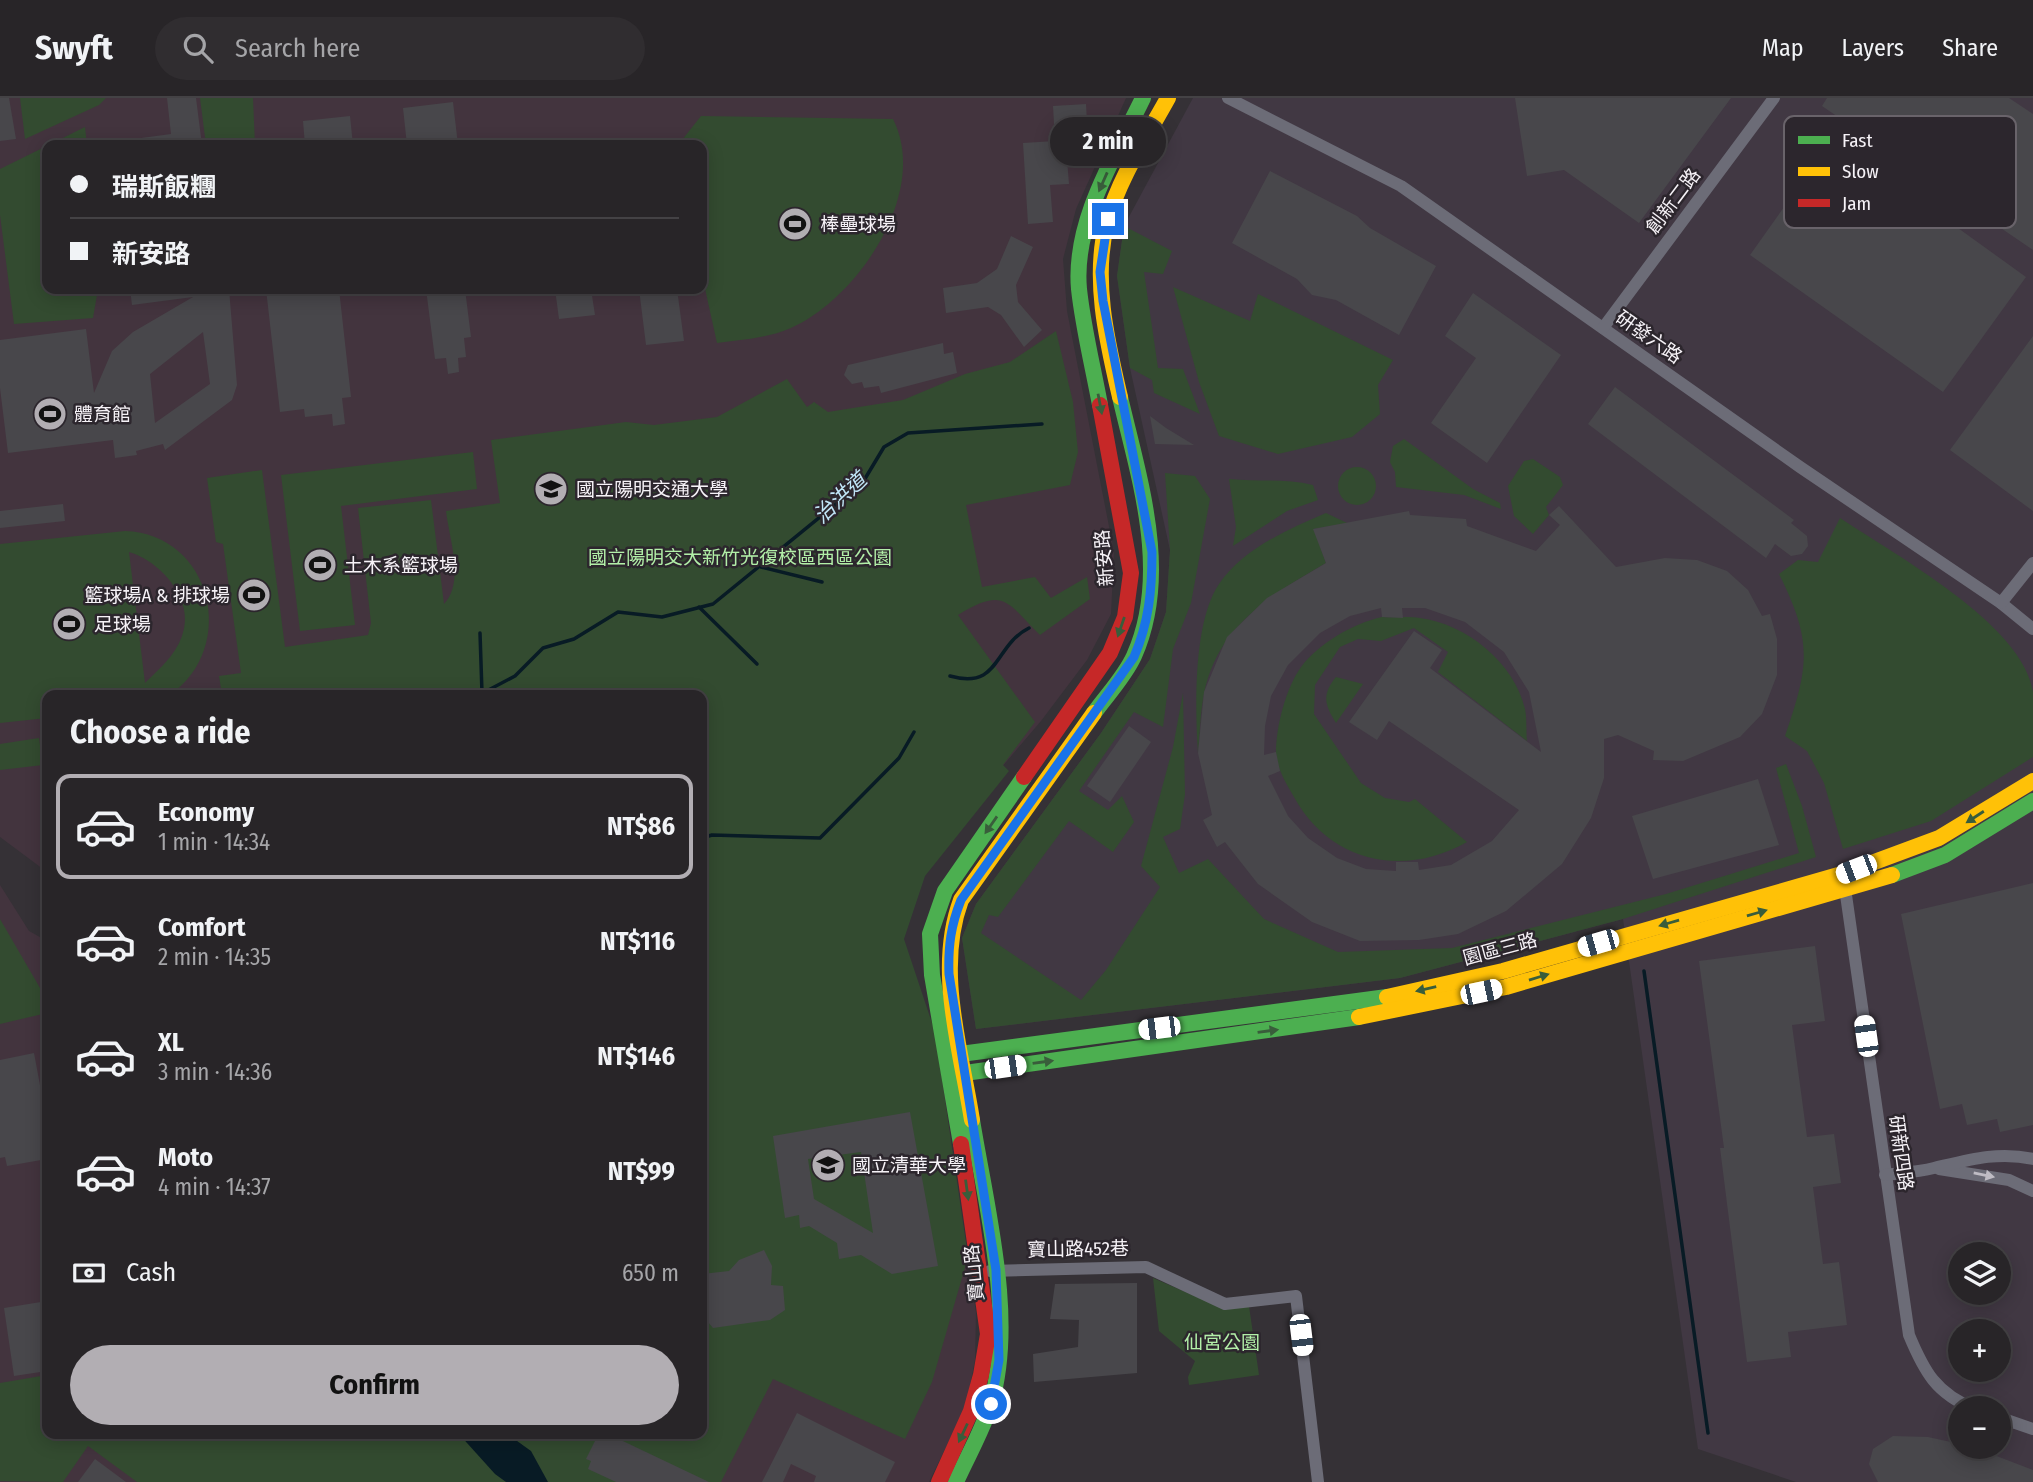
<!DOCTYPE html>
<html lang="en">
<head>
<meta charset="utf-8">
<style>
  body { margin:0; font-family:"Fira Sans Condensed","Noto Sans TC",sans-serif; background:#302d30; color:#f1f3f6; height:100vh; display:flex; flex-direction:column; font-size:26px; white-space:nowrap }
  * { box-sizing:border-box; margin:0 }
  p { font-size:23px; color:#a5a5a8 }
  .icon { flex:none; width:38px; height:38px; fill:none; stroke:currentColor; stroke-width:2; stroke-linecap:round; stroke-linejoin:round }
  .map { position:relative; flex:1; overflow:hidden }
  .sheet { position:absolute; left:42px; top:592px; width:665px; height:749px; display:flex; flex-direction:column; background:#282528; border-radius:14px; box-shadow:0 4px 18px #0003,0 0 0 2px #444245 }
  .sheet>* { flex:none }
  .hud { position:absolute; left:42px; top:42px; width:665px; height:154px; border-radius:14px; box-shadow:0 4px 18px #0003,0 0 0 2px #444245; display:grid; align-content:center; height:154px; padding:0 28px; background:#282528 }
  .fabs { position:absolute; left:1948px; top:1144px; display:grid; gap:14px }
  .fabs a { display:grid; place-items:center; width:63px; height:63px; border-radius:50%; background:#282528; box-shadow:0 4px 18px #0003,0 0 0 2px #444245; font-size:35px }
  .end { position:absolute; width:32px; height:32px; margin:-16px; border:9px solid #1a73e8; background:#fff; box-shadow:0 0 0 4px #fff }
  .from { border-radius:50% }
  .bubble { position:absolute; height:49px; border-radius:24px; background:#282528; box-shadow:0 4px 18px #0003,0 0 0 2px #444245; font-size:23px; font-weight:700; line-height:49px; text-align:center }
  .car { position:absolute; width:21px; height:42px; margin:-21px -10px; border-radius:9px; box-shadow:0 0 5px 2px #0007; background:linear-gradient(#fff 24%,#345 0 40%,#fff 0 76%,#345 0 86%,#fff 0) }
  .hud b { display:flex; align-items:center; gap:24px; height:66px; font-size:26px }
  .hud b+b { border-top:2px solid #444245 }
  .hud i { width:18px; height:18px; background:#f1f3f6 }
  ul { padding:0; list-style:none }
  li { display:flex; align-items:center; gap:21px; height:105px; margin:0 14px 10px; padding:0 14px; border:4px solid transparent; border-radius:14px }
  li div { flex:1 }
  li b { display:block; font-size:26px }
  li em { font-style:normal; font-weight:700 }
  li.on { border-color:#b2aeb3 }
  li>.icon { width:63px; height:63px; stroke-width:1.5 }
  h2 { padding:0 28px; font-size:32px; line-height:84px }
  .pay { display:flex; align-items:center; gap:18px; height:77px; padding:0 28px; font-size:26px }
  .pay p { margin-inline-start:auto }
  .cta { display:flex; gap:14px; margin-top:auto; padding:14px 28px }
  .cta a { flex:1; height:80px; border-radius:42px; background:#b2aeb3; color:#111; font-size:28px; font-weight:700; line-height:80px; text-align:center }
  header { display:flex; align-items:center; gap:42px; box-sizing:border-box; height:98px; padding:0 35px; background:#282528; border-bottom:2px solid #444245 }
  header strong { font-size:33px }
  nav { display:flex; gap:38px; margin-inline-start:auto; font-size:24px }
  .search { width:490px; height:63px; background:#302d30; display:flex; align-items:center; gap:18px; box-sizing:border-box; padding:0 24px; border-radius:38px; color:#a5a5a8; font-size:26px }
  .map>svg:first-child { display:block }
</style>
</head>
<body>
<header>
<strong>Swyft</strong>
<div class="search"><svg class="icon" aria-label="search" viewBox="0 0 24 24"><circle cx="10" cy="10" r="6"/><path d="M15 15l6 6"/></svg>Search here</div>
<nav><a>Map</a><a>Layers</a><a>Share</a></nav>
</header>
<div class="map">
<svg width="2033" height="1384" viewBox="0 0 2033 1384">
  <rect width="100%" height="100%" fill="#353136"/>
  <path fill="#413843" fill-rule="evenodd" d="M1193,0h840v1384h-237l-98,-33 -75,-530 -223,59 -424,51 -14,-91 14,-34 125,-171 49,-74 16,-47 4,-62 -40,-182 -13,-92 7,-50zM1960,1157h38v38h-38zM1960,1234h38v38h-38zM1960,1311h38v38h-38z"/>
  <g fill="#43343e" fill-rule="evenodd">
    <path d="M0,0h1126l-50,111 -13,50 4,52 47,241 -3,62 -24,46 -46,61 -46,54 -293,-80h-655v177l-47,-35zM47,47h655v144h-655z"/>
    <path d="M0,787l29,46 18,10v492h655l233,-401 41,281 -1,47 -9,46 -37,76h-929z"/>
  </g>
  <g fill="#334b30" fill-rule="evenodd">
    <path d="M20,0h86l-7,7 -74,34z"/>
    <path d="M200,0h53l2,47h-49z"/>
    <path d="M701,18l192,3c37,73 -35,179 -102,209 -23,10 -49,12 -74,15l-15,-68v-130h-24z"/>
    <path d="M85,29l2,18h-40v144h51l-5,29 -79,6 -14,-109v-46z"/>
    <path d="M1124,128l48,25 -9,23 -19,-2 14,96 25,1 17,45 -46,-21 -2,-13 -22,-12 -13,-92z"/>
    <path d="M1173,189l77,34 8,-27 135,66 -15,25 2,29 -28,23 -74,17 -59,-18 -20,-54z"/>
    <path d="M1056,233l17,71 5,50 -8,33 -104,20 16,82 53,-10 16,21 36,-21 3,22 -50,36c-34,-34 -36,-48 -82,-20l77,107 -32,43 6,6 -84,105 -21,63 31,93 33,225 -36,125 -27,57 -132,-60 -52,103h-584l-49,-36 -25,36 -63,-1v-98l47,-8v58h655v-738h-480l-3,-19 22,-3 -18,-129 -7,-2 -9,-64 55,-8 23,177 83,-12 3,-12 -13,-115 73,-8 13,104c21,-22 5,-66 2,-93l54,-8 -9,-63 135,-18 28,3 63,-8 70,-38 20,28 7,-5 14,10 75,-12 62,-26 45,-12z"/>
    <path d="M1404,341l69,50 27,14 1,6 -37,-14 -68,-8 -1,-15 -5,-10 3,-16z"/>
    <path d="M473,354l4,37 -136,17 14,119 -55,6 -19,-156z"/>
    <path d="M1533,361l27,18 3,8 -17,22 3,8 -16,19 -19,-18 -6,-30 16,-25z"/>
    <circle cx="1357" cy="388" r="19"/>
    <path d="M1165,375l30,3 15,23 -19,104 -18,46 -10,78 -29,-15 -55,79 29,19 14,-14 12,26 -21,30 -44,-31 -71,96 -9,-2 -8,18 100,67 25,-30 54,-83 -19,-21 32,-119 10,-54 2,101 -5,35 -17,8 16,36 29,-14 56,60 74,33 114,-4 214,-54 133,-41 -23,-85 10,-4 16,42 14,51 -193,62 -223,59 -424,51 -14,-91 14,-34 125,-171 49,-74 16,-47 4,-62z"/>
    <path d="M1229,381c28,3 56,-1 84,6l5,15 -31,11 -54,35 3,-19z"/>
    <path d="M1326,415l21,10 -33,6 12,34c-55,32 -109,63 -122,131 -4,19 -4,40 -6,59 -3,-45 -5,-131 21,-169 24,-35 69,-55 107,-71z"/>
    <path d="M1840,420c55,37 183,106 193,174 0,20 0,44 0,65l-102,64 -88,28 -19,-66 -17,-32 -22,-15c24,-70 28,-94 -6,-162l19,-14 20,2z"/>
    <path d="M125,433c87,3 114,116 45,164h-123v23l-47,5v-179zM129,454c31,9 67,48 53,84 -7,20 -23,33 -37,47z"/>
    <path d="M1382,519c12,1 26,-1 38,1 46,6 94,44 105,91 2,10 1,22 2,32l-89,-69 10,-20 -34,-24 -33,13 -23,-2 -18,8 -25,38 -1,29 47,69 24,15 24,4 6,-3 52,43c-63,36 -137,21 -173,-45 -8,-14 -17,-28 -18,-44 0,-27 10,-65 25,-86 18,-24 53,-44 81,-50z"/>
    <path d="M1336,579l27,7 -27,39c-12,-19 -14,-29 0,-46z"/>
    <path d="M39,640l4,27 -43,5v-26z"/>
    <path d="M0,821l47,81v13l-47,11z"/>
    <path d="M1153,1180l72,31 24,-3 10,69 -70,10 -1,-8 7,-16 -36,-30z"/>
  </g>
  <path fill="#081b25" d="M458,1335h48l25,18 17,31h-42l-11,-8z"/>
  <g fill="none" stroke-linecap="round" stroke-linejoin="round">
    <g stroke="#081b25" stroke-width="3.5">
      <path d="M761,469l61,15"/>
      <path d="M699,509l58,57"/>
      <path d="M480,535l2,60"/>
      <path d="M950,578c51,14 43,-30 79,-48"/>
      <path d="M479,597l36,-19 28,-28 31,-9 44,-27 44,5 51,-13 150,-122 21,-35 24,-14 134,-9"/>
      <path d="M702,740l10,-3 108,3 79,-80 15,-26"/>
      <path d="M1644,873l64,462"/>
    </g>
  </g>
  <g fill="#48474b" fill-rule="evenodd">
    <path d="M0,0h9l7,41 -16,2z"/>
    <path d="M167,0h29l6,47h-67l-1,-6 37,-5z"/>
    <path d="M1515,0h216l-92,125 -75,-53 -37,6z"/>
    <path d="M1827,0h182l24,16v136l-211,-144z"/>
    <path d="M453,4l5,43h-51l-4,-37z"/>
    <path d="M1086,6l3,54 -22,1 2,25 -19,1 3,37 -25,2 -5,-81 32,-2 -2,-35z"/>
    <path d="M350,18l3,29h-48l-2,-24z"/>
    <path d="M1833,40l193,139 -83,115 -193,-137z"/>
    <path d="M1270,73l87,45 13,12 66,38 -37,69 -63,-35 -24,-5 -15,-16 -65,-36z"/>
    <path d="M1011,138l22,11 -17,38 2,17 24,28 -18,17 -23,-32 -13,-8 -42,6 -3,-25 34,-5 20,-14z"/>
    <path d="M130,191h99l8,96 -5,15 -67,50 -2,-6 -27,7 1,4 -22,3 -2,-18 -105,13 -8,-65v-48l86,-11 8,64 18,-42 21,-19 60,-35 -61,8zM203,234l7,52 -55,39 -5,-49z"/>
    <path d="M266,191h73l12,108 -9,1 3,26 -12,2 -1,-12 -27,3 -1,-8 -24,3z"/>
    <path d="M426,191h39l6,48 -7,1 2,19 -8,1 1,14 -11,2 -2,-16 -11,1z"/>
    <path d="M555,191h36l4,26 -36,4z"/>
    <path d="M639,191h38l7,52 -38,4z"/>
    <path d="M1473,195l88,62 -74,108 -56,-40 45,-65 -31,-22z"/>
    <path d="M2033,238v175l-83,-61z"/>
    <path d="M943,245l1,11 9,-2 4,21 -76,20 -2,-7 -15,2 -2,-6 -10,2 -8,-9 4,-10z"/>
    <path d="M1615,289l179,133 -3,3 16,13 1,10 -6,8 -11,2 -16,-12 -9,14 -178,-134z"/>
    <path d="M1150,318l16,12 28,17 -39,-1z"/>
    <path d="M63,406l2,17 -65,7v-17z"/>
    <path d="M1559,408l57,61 49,-9 32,2 30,11 21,19 14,26 8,-2 7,25v36l-15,39 -22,23 -57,24 -30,-1 1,-9 -36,-16 -14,4v39l-13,40 -29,46 -56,47 -48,23 -39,6 -59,1 -48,-19 -54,-38 -33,-42 -8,5 -14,-27 9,-5 -14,-62 6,-61 23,-55 40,-39 59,-35 -13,-34 96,-18 1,4 56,4 1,7 69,25 24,-26 -11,-10zM1381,510l1,9 21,1 -1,-10h23l40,14 39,30 25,40 12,60 -111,-84 12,-18 -28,-19 -65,91 28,18 12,-19 130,89 -27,31 -41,24 -32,5 -1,-8h-22v9l-30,-2 -29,-11 -29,-20 -20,-22 -20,-40 12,-5 -4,-19 -12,3 1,-29 6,-30 17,-31 32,-32 30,-17z"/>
    <path d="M1129,628l22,16 -41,60 -23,-16z"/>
    <path d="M1758,681l21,66 -126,34 -21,-63z"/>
    <path d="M2033,785v242l-33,7 -3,-13 -30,6 -5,-21 -22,5 -39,-195z"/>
    <path d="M1815,848l10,75 -33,4 15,112 27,-3 7,49 -28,4 10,77 16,-2 8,63 -59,7 3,25 -44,5 -27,-214h4l-25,-187z"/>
    <path d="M34,955l13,70v36l-40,7 -2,-9 -5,1v-98z"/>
    <path d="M910,1014l28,154 -46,8 -31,-19 -22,4 -2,-16 -28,-17 -9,2 -1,-13 -14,3 -12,-82zM861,1054l12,81 -59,-34 -6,-40z"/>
    <path d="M764,1152l8,16 -1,19 12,1 2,24 -15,10 -57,8 -11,-13v-41l27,-3 10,-11z"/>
    <path d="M1137,1185v90l-103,9 -1,-28 45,-7 1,-27 -29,-1 5,-35z"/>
    <path d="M47,1203v24l-5,1 5,45 -33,5 -10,-68z"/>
    <path d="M797,1315l98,49 -10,20h-71l2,-6 -25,-12 -8,18h-21z"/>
    <path d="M599,1335h7l103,49h-93l-28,-13 3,-8 -5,-2z"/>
    <path d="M1893,1338l35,1 32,7v3h13l60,23v12h-155l-9,-18 4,-15z"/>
    <path d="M95,1361l31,23h-48z"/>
  </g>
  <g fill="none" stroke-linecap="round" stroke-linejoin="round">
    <g stroke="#6c6c77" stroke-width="12">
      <path d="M1228,0l173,88 399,281 201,136 32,26"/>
      <path d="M1603,230l171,-230"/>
      <path d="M2001,505l32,-40"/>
      <path d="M1844,783l65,454c15,36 27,59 66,74"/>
      <path d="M1939,1071l70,11 24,11"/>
      <path d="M1885,1077c16,-2 33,-3 49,-7 34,-8 64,-17 99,-9"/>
      <path d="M990,1173l156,-4 79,37 71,-8 22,186"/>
      <path d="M1998,1319l35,12"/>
    </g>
    <g stroke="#4caf50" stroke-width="16">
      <path d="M1100,307c-7,-38 -17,-78 -21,-116 -6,-67 36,-133 64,-191"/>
      <path d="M1094,615c13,-18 31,-37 40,-57 37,-83 5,-177 -14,-259"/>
      <path d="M1892,777l53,-20 88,-54"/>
      <path d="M953,957l434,-58"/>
      <path d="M958,976l401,-57"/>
      <path d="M961,1046l-29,-169 -2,-41 15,-43 79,-114"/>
      <path d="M956,1384c11,-25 27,-52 35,-79 25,-85 -5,-196 -19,-283"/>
    </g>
    <g stroke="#ffc107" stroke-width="16">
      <path d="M1120,299c-13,-56 -28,-118 -13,-175 12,-44 39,-84 61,-124"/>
      <path d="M1387,899l116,-26 339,-97 97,-36 94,-57"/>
      <path d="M1359,919l147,-30 386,-112"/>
      <path d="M972,1022c-11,-71 -37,-150 -11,-220l133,-187"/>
    </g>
    <g stroke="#c62828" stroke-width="16">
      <path d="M1024,679l86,-124 15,-36 6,-44 -31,-168"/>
      <path d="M939,1384l32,-71 10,-36 7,-41 -27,-190"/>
    </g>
  </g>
  <defs><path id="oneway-solid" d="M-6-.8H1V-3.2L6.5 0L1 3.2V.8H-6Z" transform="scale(1.75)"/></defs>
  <g fill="#395d3b">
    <use href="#oneway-solid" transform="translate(1103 84) rotate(114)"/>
    <use href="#oneway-solid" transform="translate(1100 306) rotate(79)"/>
    <use href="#oneway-solid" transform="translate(1121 529) rotate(109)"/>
    <use href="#oneway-solid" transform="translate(1975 719) rotate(147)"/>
    <use href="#oneway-solid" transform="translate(991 727) rotate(125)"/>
    <use href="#oneway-solid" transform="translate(1757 815) rotate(-16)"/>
    <use href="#oneway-solid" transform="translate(1669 825) rotate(164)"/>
    <use href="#oneway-solid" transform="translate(1539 879) rotate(-17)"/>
    <use href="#oneway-solid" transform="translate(1426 891) rotate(167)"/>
    <use href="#oneway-solid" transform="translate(1268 933) rotate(-8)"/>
    <use href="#oneway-solid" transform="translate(1043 964) rotate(-8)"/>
    <use href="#oneway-solid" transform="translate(967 1092) rotate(82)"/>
    <use href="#oneway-solid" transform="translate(963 1335) rotate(115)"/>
  </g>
  <use fill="#bfbcc4" href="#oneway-solid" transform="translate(1984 1077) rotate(11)"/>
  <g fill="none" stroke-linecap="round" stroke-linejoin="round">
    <path stroke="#1a73e8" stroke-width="9" d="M991,1306l8,-44 -3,-90 -47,-296c-1,-28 2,-49 12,-74l173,-243c15,-35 18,-67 18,-105l-49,-251 -3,-29 8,-53"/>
  </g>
  <defs>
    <symbol id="stadium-disc" viewBox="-11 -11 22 22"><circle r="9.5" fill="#b2aeb3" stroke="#2c262d"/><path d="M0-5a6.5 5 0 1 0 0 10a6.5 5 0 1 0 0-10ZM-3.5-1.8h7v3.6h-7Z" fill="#111"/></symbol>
    <symbol id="university-disc" viewBox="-11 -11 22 22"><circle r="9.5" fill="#b2aeb3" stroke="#2c262d"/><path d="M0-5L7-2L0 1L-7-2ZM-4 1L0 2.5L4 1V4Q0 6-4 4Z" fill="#111"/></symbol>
  </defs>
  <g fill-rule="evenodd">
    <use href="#stadium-disc" x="776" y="107" width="38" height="38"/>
    <use href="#stadium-disc" x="31" y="297" width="38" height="38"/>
    <use href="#university-disc" x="532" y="372" width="38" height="38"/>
    <use href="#stadium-disc" x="301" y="448" width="38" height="38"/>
    <use href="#stadium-disc" x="235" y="478" width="38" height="38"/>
    <use href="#stadium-disc" x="50" y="507" width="38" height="38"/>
    <use href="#university-disc" x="809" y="1048" width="38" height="38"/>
  </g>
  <g text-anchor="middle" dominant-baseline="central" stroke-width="5" stroke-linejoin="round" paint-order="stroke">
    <g font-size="19" fill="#f6f2f7" stroke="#2c262d">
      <text transform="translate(1673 103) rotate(-53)">創新二路</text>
      <text transform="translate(1649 239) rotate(35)">研發六路</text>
      <text transform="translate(1104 460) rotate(-95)">新安路</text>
      <text transform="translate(1500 851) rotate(-15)">園區三路</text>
      <text transform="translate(1901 1055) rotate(82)">研新四路</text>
      <text transform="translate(1078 1151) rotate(-1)">寶山路452巷</text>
      <text transform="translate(974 1175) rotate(-96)">寶山路</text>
    </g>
    <g font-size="19" fill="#f6f2f7" stroke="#2c262d" text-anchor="start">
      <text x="820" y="126">棒壘球場</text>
      <text x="74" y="316">體育館</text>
      <text x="576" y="391">國立陽明交通大學</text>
      <text x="344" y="467">土木系籃球場</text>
      <text x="230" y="497" text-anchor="end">籃球場A &amp; 排球場</text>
      <text x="94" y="526">足球場</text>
      <text x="852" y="1067">國立清華大學</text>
    </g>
    <g font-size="19" fill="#b2efa8" stroke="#2c262d">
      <text x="740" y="459">國立陽明交大新竹光復校區西區公園</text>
      <text x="1222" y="1244">仙宮公園</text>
    </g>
    <g font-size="21" font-style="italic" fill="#c2e7f9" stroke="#2c262d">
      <text transform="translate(840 400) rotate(-43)">治洪道</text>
    </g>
  </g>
  <rect x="1784" y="18" width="232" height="112" rx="10" fill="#2c262d" stroke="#69636a" stroke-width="2"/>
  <rect x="1798" y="38" width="32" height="8" fill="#4caf50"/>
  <rect x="1798" y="69" width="32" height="9" fill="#ffc107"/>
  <rect x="1798" y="101" width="32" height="8" fill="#c62828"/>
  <g font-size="19" fill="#f6f2f7">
    <text x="1842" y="49">Fast</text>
    <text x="1842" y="80">Slow</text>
    <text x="1842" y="112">Jam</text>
  </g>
</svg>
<div class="fabs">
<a><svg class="icon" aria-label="layers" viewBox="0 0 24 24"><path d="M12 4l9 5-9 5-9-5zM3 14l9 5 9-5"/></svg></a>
<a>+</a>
<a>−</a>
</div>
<i class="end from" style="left:991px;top:1306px"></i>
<i class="end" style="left:1108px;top:121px"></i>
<div class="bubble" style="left:1050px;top:19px;width:116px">2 min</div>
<i class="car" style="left:1856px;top:771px;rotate:249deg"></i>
<i class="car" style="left:1598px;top:845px;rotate:254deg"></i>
<i class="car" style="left:1481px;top:894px;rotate:78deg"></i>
<i class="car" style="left:1159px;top:930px;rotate:263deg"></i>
<i class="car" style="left:1866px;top:938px;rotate:352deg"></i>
<i class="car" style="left:1005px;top:969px;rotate:82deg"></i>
<i class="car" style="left:1301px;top:1237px;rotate:173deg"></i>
<div class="hud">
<b><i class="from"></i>瑞斯飯糰</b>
<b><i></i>新安路</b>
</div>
<section class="sheet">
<h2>Choose a ride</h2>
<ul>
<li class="on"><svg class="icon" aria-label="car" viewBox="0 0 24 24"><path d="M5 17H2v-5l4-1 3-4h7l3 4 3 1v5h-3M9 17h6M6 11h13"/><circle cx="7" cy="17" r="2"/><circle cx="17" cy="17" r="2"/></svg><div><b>Economy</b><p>1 min · 14:34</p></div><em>NT$86</em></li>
<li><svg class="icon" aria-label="car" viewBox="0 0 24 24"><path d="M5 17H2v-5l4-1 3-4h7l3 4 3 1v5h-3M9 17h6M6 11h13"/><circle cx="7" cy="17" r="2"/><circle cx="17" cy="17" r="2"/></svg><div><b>Comfort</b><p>2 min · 14:35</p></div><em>NT$116</em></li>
<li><svg class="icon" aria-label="car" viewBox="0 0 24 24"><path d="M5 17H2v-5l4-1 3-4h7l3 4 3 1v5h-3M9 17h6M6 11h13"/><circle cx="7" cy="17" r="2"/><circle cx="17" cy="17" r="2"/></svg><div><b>XL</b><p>3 min · 14:36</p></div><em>NT$146</em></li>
<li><svg class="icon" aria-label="car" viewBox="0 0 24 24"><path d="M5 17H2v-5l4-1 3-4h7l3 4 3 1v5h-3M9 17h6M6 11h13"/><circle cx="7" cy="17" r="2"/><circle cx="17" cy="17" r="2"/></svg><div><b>Moto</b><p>4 min · 14:37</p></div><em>NT$99</em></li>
</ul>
<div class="pay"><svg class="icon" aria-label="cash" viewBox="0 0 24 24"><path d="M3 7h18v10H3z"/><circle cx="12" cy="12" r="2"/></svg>Cash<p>650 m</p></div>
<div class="cta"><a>Confirm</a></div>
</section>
</div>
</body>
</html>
